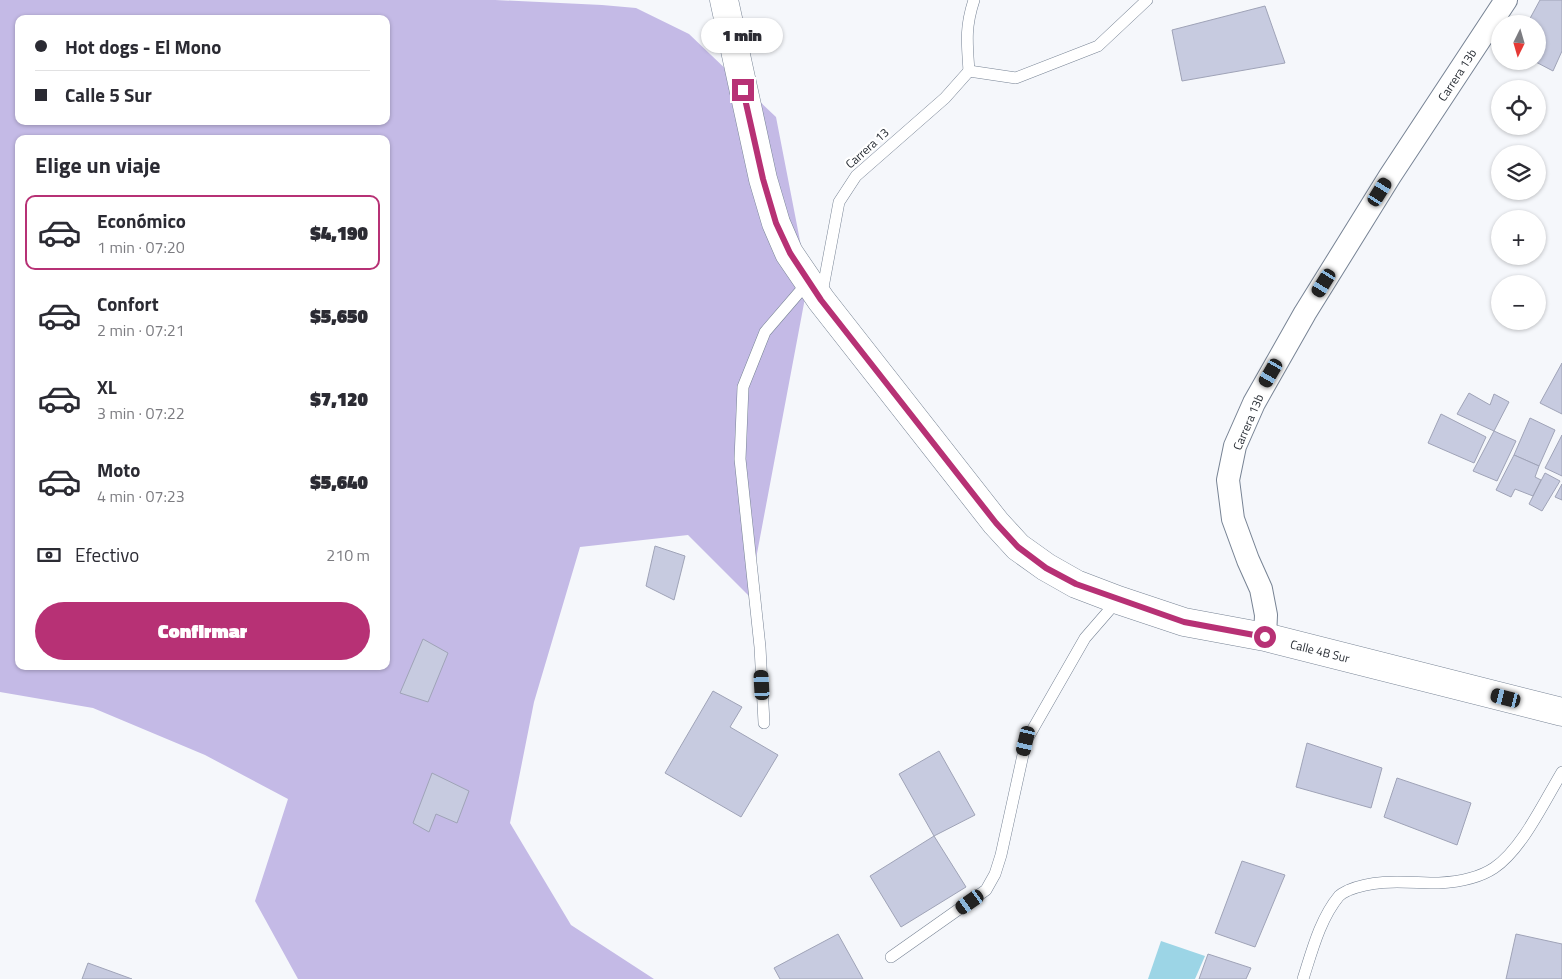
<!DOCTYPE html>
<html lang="es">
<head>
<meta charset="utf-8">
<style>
  body { margin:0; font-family:"Titillium Web",sans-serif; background:#f7f7f7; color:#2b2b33; height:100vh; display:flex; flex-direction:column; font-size:19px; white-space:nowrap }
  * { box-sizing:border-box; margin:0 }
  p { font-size:16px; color:#7c7c81 }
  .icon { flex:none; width:28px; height:28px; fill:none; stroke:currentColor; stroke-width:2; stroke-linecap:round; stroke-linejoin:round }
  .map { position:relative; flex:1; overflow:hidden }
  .details { position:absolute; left:15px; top:135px; width:375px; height:535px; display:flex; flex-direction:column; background:#fff; border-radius:10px; box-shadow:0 1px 4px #0004 }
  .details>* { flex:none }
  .banner { position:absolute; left:15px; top:15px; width:375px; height:110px; border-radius:10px; box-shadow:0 1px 4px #0004; display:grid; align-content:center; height:110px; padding:0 20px; background:#fff }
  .needle { width:32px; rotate:185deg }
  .buttons { position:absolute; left:1491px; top:15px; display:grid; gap:10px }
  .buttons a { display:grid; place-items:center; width:55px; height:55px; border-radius:50%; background:#fff; box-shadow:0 1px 4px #0004; font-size:25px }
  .end { position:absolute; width:22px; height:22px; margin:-11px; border:6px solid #b73175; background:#fff; box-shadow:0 0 0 2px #fff }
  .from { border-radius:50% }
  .bubble { position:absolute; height:35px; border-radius:18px; background:#fff; box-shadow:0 1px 4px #0004; font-size:16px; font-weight:800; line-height:35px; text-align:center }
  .car { position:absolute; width:15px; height:30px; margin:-15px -8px; border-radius:6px; box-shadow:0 0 4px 1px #0007; background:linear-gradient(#222 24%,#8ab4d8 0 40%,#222 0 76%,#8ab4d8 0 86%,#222 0) }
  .banner b { display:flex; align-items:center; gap:18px; height:48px; font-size:19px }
  .banner b+b { border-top:1px solid #e1e1e2 }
  .banner i { width:12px; height:12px; background:#2b2b33 }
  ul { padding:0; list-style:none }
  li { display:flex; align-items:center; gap:15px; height:75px; margin:0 10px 8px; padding:0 10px; border:2px solid transparent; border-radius:10px }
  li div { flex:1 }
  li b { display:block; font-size:19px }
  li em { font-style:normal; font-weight:800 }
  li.selected { border-color:#b73175 }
  li>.icon { width:45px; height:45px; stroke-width:1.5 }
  h2 { padding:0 20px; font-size:22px; line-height:60px }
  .pay { display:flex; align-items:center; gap:12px; height:55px; padding:0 20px; font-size:19px }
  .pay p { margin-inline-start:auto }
  .action { display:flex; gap:10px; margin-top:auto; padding:10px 20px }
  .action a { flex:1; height:58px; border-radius:30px; background:#b73175; color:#fff; font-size:20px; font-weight:800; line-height:58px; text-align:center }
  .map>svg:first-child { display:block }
</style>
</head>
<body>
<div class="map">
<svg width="1562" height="979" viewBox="0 0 1562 979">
  <rect width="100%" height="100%" fill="#f5f7fb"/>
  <path fill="#c4bae6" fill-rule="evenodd" d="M0,0h495l107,5 34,3 53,26 87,83 32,165 -59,314 -61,-61 -108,12 -46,155 -24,121 61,102 83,54h-356l-43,-78 33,-102 -83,-44 -112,-47 -93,-16zM19,19h367v102h-367zM19,139h367v527h-367z"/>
  <path fill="#9cd5e6" d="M1161,941l44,15 -10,23h-47z"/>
  <g fill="#c7cbe0" stroke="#9fa3b7">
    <path d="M1540,0h22v51l-9,20 -19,-10h4v-37h-11z"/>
    <path d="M1265,6l20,57 -103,18 -10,-51z"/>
    <path d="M1562,363v51l-22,-11z"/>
    <path d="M1469,393l21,12 4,-11 15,8 -15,29 -37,-17z"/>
    <path d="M1441,414l45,23 -12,26 -46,-20z"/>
    <path d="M1530,418l25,12 -16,36 -25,-11z"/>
    <path d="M1494,431l22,10 -19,40 -24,-10z"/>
    <path d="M1562,435v41l-17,-8z"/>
    <path d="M1514,455l25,11 -4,11 6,3 -8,16 -18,-7 -4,8 -15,-7z"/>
    <path d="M1545,473l15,8 -18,30 -13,-7z"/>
    <path d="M1562,484v16l-7,-3z"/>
    <path d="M655,546l30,10 -11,44 -28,-14z"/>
    <path d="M423,639l25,14 -20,49 -28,-9z"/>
    <path d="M713,691l29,16 -12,20 48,28 -37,62 -76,-44z"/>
    <path d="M1307,743l75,25 -11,40 -75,-21z"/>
    <path d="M939,751l36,64 -41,21 -35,-62z"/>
    <path d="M432,773l37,18 -12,32 -21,-9 -7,18 -16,-9z"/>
    <path d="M1397,778l74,25 -14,42 -73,-28z"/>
    <path d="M934,836l32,51 -65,40 -31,-51z"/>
    <path d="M1242,861l43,14 -30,72 -40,-14z"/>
    <path d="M838,934l25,45h-83l-6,-11z"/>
    <path d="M1516,934l46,10v35h-56z"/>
    <path d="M1208,954l43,14 -5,11h-47z"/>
    <path d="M88,963l44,16h-50z"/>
  </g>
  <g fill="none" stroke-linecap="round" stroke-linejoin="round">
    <defs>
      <g id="lane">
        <path d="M969,71l47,7 82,-32 49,-46"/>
        <path d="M969,71c-2,-28 -4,-44 5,-71"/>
        <path d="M822,293l17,-91 17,-26 89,-78 24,-27"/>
        <path d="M764,723l-4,-76 -20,-188 3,-72 22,-55 43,-50"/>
        <path d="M891,957l95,-67 9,-16 6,-19 25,-114 59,-103 33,-38"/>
        <path d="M1303,979c9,-28 17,-60 36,-83 3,-3 6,-4 10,-6 29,-12 59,-7 90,-7 18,-1 40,-5 55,-15 28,-19 50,-66 68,-96"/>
      </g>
      <path id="street" d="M1265,637l1,-22 -5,-26 -13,-29 -15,-41 -5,-39 7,-34 19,-43 51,-90 85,-137 116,-176"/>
      <path id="secondary" d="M724,0l39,179 13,44 13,30 32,47 175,223 22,24 28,20 30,17 42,16 66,22 81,15 297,75"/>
    </defs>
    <use href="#lane" stroke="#778394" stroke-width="12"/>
    <use href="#street" stroke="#778394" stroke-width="24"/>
    <use href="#secondary" stroke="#778394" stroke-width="29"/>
    <use href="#lane" stroke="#fff" stroke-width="11"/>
    <use href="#street" stroke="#fff" stroke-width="22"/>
    <use href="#secondary" stroke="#fff" stroke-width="28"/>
  </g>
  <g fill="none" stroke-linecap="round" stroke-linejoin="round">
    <path stroke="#b73175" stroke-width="6" d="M743,90l20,89 13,44 14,30 31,47 175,223 22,24 28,21 30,16 108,38 81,15"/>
  </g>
  <g text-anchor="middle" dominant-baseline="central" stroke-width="4.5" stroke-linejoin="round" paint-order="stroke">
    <g font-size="12" fill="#282d34" stroke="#fff">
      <text transform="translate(1457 75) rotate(-57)">Carrera 13b</text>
      <text transform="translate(867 148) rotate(-42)">Carrera 13</text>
      <text transform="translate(1248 422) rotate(-67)">Carrera 13b</text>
      <text transform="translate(1320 651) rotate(14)">Calle 4B Sur</text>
    </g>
  </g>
</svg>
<div class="buttons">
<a><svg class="needle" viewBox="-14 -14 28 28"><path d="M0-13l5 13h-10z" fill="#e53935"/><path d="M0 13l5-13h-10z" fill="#7c7c81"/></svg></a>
<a><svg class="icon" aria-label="locate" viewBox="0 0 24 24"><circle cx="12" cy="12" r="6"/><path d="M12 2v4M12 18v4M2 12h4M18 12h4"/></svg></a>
<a><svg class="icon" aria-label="layers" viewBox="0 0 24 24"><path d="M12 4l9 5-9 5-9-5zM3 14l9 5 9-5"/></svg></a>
<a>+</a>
<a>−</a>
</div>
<i class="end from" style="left:1265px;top:637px"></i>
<i class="end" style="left:743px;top:90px"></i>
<div class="bubble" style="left:701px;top:18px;width:82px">1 min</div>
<i class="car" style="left:1380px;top:192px;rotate:32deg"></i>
<i class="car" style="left:1324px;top:283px;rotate:212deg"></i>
<i class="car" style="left:1271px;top:373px;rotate:210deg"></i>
<i class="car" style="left:762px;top:685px;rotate:357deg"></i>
<i class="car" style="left:1506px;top:698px;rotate:284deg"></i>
<i class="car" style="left:1026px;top:741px;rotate:193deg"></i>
<i class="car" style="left:970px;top:902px;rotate:235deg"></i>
<div class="banner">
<b><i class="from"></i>Hot dogs - El Mono</b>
<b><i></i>Calle 5 Sur</b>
</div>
<section class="details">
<h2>Elige un viaje</h2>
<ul>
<li class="selected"><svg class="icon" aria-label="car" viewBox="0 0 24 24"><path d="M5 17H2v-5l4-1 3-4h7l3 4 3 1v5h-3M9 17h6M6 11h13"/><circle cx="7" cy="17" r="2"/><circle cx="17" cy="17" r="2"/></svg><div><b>Económico</b><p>1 min · 07:20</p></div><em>$4,190</em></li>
<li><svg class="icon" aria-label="car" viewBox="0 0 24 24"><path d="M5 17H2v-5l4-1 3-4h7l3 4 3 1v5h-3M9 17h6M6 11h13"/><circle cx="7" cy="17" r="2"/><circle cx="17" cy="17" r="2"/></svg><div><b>Confort</b><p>2 min · 07:21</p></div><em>$5,650</em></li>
<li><svg class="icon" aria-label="car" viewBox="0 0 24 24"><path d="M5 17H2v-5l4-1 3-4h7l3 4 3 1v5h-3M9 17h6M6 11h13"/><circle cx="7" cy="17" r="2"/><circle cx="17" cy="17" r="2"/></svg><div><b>XL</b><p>3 min · 07:22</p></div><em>$7,120</em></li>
<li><svg class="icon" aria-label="car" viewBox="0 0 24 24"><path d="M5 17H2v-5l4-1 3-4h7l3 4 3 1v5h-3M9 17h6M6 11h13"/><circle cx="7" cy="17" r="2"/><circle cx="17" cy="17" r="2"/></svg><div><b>Moto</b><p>4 min · 07:23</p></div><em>$5,640</em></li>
</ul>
<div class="pay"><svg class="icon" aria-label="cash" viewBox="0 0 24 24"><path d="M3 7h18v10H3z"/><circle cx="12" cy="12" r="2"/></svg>Efectivo<p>210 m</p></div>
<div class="action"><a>Confirmar</a></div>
</section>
</div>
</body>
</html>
